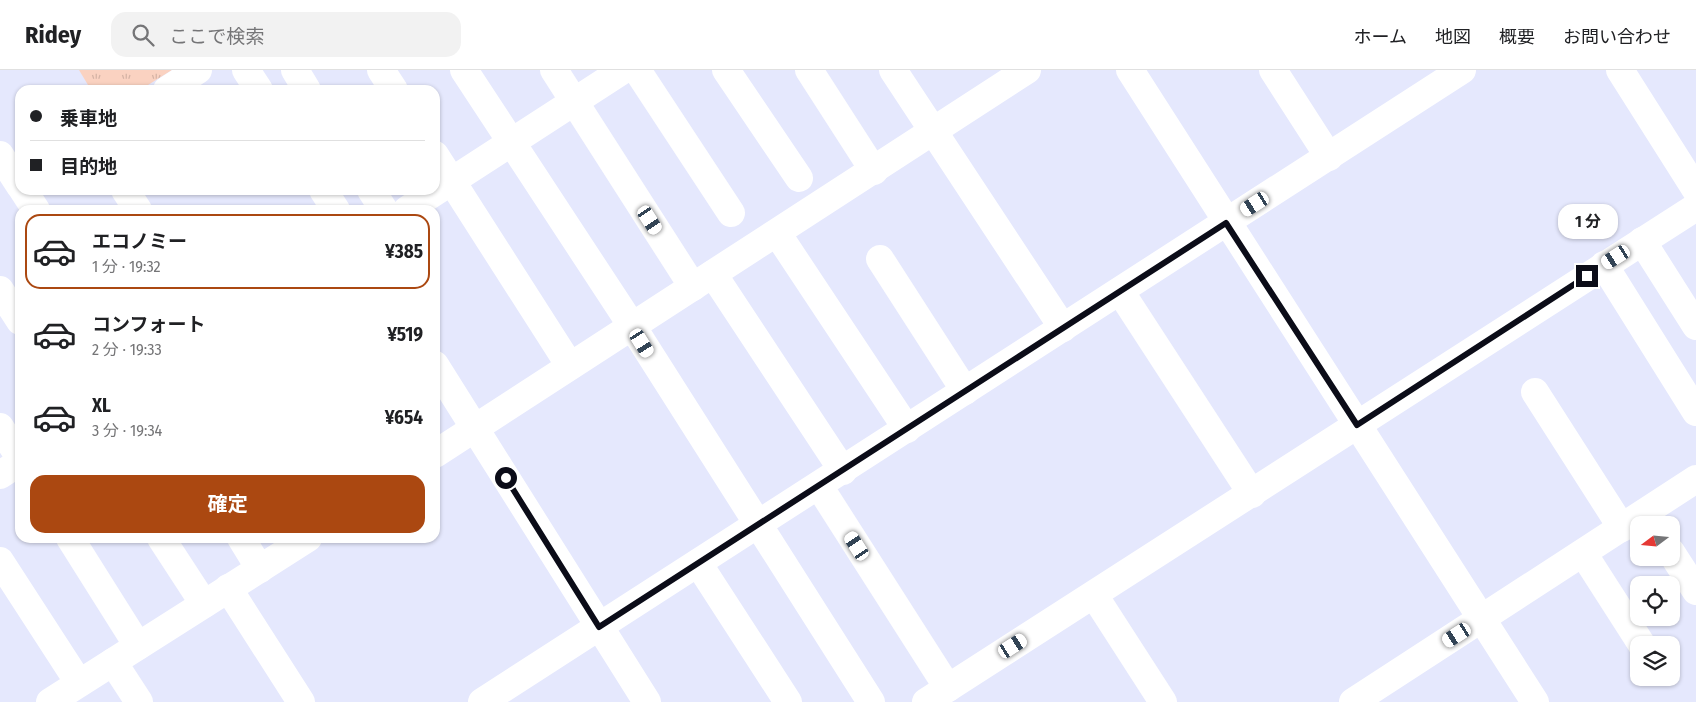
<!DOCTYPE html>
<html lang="ja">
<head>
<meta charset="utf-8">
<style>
  body { margin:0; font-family:"Fira Sans Condensed","Noto Sans JP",sans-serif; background:#f2f2f2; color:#202124; height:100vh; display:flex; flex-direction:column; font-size:19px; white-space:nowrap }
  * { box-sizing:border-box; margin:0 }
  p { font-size:16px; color:#757577 }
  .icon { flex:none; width:28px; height:28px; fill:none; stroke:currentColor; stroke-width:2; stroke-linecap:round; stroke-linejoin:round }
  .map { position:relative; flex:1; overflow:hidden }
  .sheet { position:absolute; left:15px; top:135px; width:425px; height:338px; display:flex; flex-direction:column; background:#fff; border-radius:15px; box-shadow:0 1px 4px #0004 }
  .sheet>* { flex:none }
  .guide { position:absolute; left:15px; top:15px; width:425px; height:110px; border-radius:15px; box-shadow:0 1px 4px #0004; display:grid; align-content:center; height:110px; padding:0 15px; background:#fff }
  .needle { width:32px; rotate:254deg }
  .buttons { position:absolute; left:1630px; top:446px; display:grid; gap:10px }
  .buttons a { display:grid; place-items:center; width:50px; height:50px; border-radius:10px; background:#fff; box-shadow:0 1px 4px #0004; font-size:25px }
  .end { position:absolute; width:22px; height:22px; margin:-11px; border:6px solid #0b0c18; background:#fff; box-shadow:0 0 0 2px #fff }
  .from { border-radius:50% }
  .bubble { position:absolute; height:35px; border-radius:15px; background:#fff; box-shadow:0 1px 4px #0004; font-size:16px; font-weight:700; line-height:35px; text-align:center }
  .car { position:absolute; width:15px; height:30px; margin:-15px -8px; border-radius:6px; box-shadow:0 0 4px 1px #0007; background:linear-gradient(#fff 24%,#345 0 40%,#fff 0 76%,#345 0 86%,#fff 0) }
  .guide b { display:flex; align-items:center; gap:18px; height:48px; font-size:19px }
  .guide b+b { border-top:1px solid #e0e0e0 }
  .guide i { width:12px; height:12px; background:#202124 }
  ul { padding:9px 0 0; list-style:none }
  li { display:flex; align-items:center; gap:15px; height:75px; margin:0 10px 8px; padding:0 5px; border:2px solid transparent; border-radius:15px }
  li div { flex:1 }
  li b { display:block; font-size:19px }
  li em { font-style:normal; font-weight:700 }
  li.selected { border-color:#ab4811 }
  li>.icon { width:45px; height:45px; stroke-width:1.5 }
  .button { display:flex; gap:10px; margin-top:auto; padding:10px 15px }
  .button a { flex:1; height:58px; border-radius:15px; background:#ab4811; color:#fff; font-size:20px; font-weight:700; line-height:58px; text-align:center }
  header { display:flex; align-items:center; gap:30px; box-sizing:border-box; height:70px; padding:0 25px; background:#fff; border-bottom:1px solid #e0e0e0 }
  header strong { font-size:24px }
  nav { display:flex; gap:28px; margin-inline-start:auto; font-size:18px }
  .search { width:350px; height:45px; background:#f2f2f2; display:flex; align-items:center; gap:12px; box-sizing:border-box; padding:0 18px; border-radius:15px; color:#757577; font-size:19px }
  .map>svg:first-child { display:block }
</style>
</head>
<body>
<header>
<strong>Ridey</strong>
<div class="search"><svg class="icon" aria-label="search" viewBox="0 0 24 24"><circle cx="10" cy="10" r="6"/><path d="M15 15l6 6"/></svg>ここで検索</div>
<nav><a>ホーム</a><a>地図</a><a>概要</a><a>お問い合わせ</a></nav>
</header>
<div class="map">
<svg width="1696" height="632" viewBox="0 0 1696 632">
  <defs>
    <pattern id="park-tufts" width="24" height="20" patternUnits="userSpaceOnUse" patternTransform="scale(1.25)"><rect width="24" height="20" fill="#fad2c1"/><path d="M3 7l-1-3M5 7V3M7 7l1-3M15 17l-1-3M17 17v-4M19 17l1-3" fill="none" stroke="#d5b3a5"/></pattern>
  </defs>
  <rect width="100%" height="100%" fill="#e5e8fd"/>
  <path fill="url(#park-tufts)" d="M79,0h93l-32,20h-49z"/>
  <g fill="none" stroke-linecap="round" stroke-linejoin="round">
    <g stroke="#fff" stroke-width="28">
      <path d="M246,0l13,20"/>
      <path d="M295,0l12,20"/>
      <path d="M381,0l13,20"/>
      <path d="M464,0l168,256 239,376"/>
      <path d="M554,0l139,217"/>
      <path d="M637,0l94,143"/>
      <path d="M726,0l73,108"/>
      <path d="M809,0l65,101"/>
      <path d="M893,0l170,258"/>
      <path d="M1130,0l405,632"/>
      <path d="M1273,0l56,87"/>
      <path d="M1620,0l76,120"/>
      <path d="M167,20l31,-20"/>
      <path d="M0,85l20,31"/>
      <path d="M435,85l135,211"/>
      <path d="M23,120l13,20"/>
      <path d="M125,120l13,20"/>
      <path d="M323,120l13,20"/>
      <path d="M371,120l13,20"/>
      <path d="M407,140l216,-140"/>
      <path d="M777,163l130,196"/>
      <path d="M1642,171l54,85"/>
      <path d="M880,189l85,132"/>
      <path d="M1604,195l92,147"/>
      <path d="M713,204l130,197"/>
      <path d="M0,220l20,31"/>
      <path d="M1120,221l132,203"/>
      <path d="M435,295l212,337"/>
      <path d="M1535,322l87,136"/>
      <path d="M0,357l20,31"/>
      <path d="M435,384l592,-384"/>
      <path d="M0,405l20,-13"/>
      <path d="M819,416l129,202"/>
      <path d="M70,468l68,108"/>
      <path d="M161,468l43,66"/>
      <path d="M241,468l19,31"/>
      <path d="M1671,482l25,39"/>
      <path d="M1583,483l59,92"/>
      <path d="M0,491l79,122"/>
      <path d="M698,493l90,139"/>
      <path d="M228,518l73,114"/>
      <path d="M1094,525l69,107"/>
      <path d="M113,592l26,40"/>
      <path d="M50,632l258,-164"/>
      <path d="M482,632l980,-632"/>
      <path d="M926,632l770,-495"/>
      <path d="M1353,632l343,-223"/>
    </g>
  </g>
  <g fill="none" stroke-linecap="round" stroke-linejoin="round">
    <path stroke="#0b0c18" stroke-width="6" d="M506,408l93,149 627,-404 131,202 230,-149"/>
  </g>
</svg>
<div class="buttons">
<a><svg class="needle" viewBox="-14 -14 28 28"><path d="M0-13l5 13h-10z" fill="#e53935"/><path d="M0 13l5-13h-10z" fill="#757577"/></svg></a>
<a><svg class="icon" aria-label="locate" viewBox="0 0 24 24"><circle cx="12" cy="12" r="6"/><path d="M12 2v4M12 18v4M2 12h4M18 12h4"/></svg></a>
<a><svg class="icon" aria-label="layers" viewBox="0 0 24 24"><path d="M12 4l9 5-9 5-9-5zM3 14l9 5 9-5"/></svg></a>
</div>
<i class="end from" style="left:506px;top:408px"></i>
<i class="end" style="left:1587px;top:206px"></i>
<div class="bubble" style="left:1558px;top:134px;width:60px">1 分</div>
<i class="car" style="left:1255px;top:134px;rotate:237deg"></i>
<i class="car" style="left:650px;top:150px;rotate:147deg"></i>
<i class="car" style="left:1616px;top:187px;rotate:238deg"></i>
<i class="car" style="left:642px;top:273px;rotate:148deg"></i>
<i class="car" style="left:857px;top:476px;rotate:327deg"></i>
<i class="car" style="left:1457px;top:565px;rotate:237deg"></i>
<i class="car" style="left:1013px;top:576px;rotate:57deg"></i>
<div class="guide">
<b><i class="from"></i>乗車地</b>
<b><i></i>目的地</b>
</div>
<section class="sheet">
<ul>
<li class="selected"><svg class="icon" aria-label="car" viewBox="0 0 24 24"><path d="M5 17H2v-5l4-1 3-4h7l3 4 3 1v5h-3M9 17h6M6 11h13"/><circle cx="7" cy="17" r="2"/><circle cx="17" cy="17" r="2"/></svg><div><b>エコノミー</b><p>1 分 · 19:32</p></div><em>¥385</em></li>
<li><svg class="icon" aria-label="car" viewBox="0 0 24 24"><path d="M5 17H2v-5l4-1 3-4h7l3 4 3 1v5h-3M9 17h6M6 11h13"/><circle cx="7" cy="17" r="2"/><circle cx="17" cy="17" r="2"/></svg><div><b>コンフォート</b><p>2 分 · 19:33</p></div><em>¥519</em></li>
<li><svg class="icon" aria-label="car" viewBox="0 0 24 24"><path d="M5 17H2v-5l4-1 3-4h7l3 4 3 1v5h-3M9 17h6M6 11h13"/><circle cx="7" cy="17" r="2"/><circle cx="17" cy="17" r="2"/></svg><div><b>XL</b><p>3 分 · 19:34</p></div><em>¥654</em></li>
</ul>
<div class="button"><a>確定</a></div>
</section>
</div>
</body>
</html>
